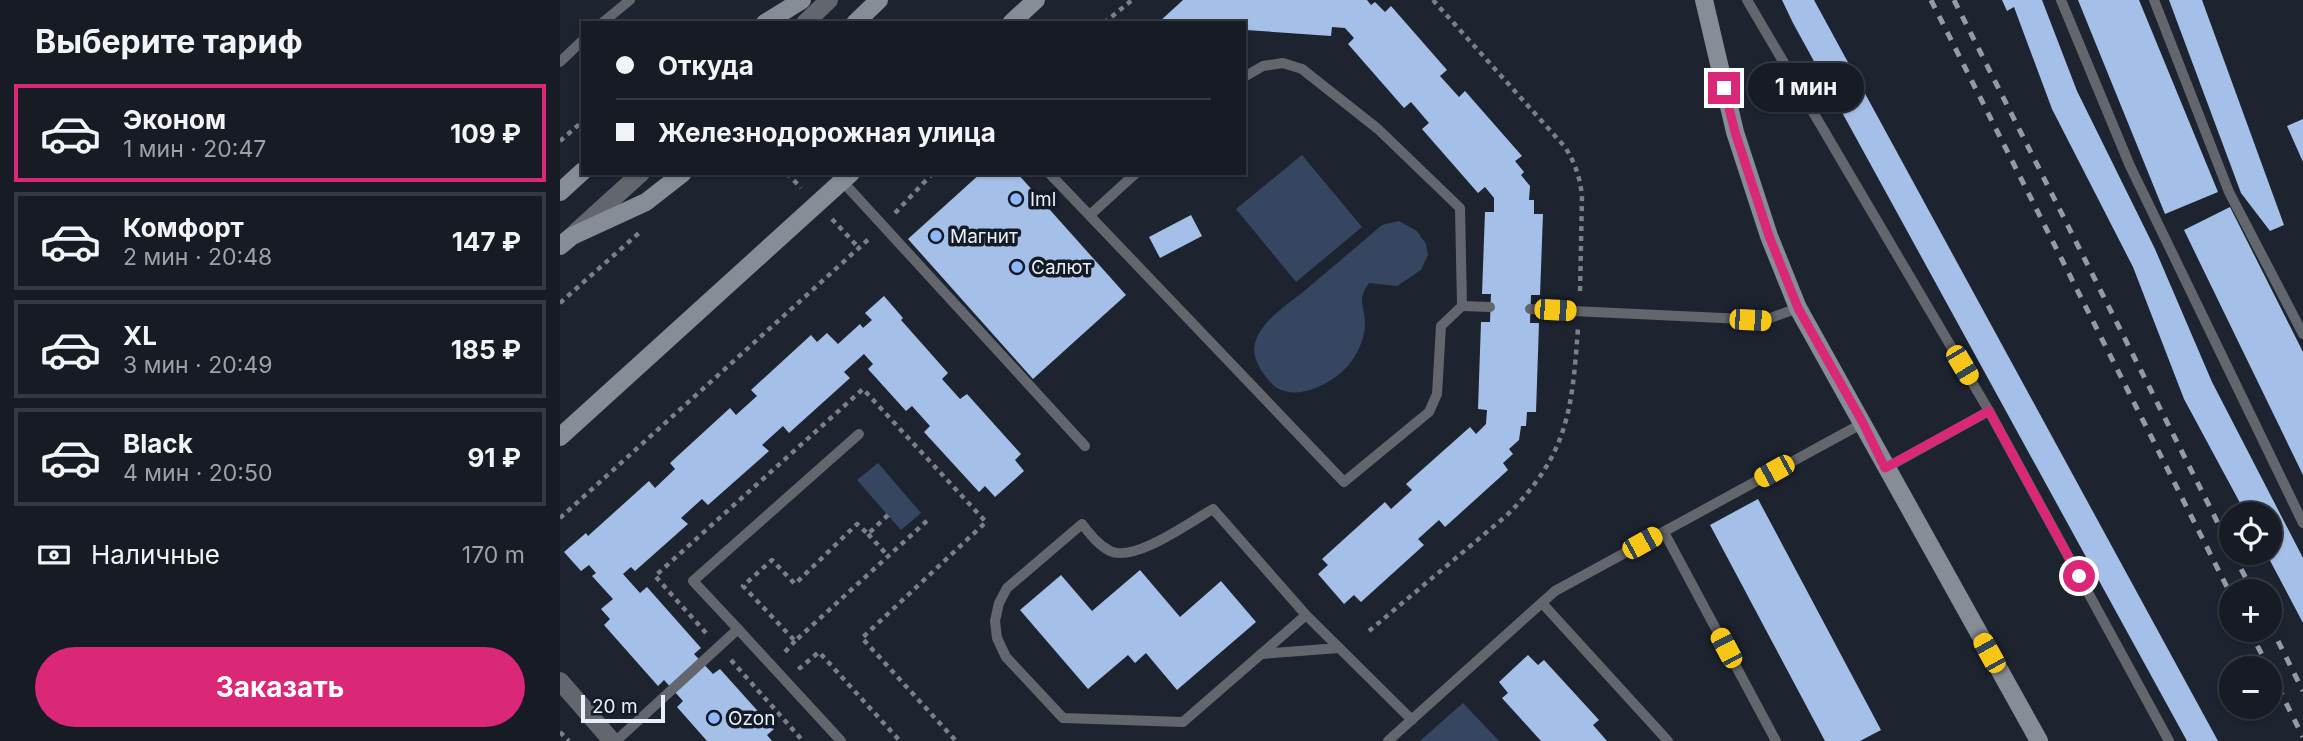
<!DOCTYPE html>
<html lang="ru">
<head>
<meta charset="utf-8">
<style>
  body { margin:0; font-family:Inter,sans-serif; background:#232831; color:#f1f3f6; height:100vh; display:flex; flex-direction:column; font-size:26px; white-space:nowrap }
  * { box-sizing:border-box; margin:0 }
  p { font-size:23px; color:#9ea1a6 }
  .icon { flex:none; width:38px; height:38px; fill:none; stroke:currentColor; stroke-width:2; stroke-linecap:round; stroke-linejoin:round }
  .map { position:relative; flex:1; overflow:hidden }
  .details { display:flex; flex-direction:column; background:#161b24; width:560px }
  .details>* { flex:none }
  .guide { position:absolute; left:21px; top:21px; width:665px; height:154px; border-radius:0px; box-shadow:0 2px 5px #0004,0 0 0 2px #353941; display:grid; align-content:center; height:154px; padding:0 35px; background:#161b24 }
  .tools { position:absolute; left:1659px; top:502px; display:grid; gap:14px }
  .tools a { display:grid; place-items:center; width:63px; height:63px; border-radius:50%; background:#161b24; box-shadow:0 2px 5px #0004,0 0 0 2px #353941; font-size:35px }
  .scale { position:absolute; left:21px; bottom:18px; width:84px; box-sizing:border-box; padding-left:7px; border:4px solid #eaf0f8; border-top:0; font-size:19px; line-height:24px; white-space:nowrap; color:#eaf0f8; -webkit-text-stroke:5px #141b26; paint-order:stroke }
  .end { position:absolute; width:32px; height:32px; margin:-16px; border:9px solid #db2777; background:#fff; box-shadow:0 0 0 4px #fff }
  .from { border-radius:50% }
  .bubble { position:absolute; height:49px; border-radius:24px; background:#161b24; box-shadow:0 2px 5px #0004,0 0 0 2px #353941; font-size:23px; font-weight:700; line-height:49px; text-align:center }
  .car { position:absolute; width:21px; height:42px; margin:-21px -10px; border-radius:9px; box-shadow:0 0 5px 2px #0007; background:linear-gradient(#f5c518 24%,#345 0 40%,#f5c518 0 76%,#345 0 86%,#f5c518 0) }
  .guide b { display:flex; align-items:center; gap:24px; height:66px; font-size:26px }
  .guide b+b { border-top:2px solid #353941 }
  .guide i { width:18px; height:18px; background:#f1f3f6 }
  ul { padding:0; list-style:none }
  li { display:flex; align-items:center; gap:21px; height:98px; margin:0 14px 10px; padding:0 21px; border:4px solid #353941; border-radius:0px }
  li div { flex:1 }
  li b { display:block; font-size:26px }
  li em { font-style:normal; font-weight:700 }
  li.on { border-color:#db2777 }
  li>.icon { width:63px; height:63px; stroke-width:1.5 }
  h2 { padding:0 35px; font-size:32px; line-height:84px }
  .pay { display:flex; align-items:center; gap:18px; height:77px; padding:0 35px; font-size:26px }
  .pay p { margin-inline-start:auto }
  .action { display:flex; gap:14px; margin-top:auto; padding:14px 35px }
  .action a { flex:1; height:80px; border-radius:42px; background:#db2777; color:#fff; font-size:28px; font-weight:700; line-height:80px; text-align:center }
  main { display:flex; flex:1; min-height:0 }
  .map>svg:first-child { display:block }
</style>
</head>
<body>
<main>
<section class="details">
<h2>Выберите тариф</h2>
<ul>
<li class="on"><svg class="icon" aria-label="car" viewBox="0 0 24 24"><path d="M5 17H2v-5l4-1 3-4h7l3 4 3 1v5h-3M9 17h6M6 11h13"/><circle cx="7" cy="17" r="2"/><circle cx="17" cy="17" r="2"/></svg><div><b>Эконом</b><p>1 мин · 20:47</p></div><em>109 ₽</em></li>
<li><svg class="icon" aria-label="car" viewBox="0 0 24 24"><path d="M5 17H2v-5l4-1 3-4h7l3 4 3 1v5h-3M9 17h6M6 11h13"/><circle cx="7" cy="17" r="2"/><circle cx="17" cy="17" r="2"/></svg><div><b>Комфорт</b><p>2 мин · 20:48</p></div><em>147 ₽</em></li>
<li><svg class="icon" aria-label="car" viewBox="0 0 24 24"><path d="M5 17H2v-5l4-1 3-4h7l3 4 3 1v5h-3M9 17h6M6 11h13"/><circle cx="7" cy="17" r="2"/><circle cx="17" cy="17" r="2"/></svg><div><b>XL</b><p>3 мин · 20:49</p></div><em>185 ₽</em></li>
<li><svg class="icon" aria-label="car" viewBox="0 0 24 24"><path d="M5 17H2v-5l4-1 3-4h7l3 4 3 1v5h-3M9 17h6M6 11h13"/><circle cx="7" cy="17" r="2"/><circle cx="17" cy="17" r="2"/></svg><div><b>Black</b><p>4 мин · 20:50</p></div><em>91 ₽</em></li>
</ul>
<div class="pay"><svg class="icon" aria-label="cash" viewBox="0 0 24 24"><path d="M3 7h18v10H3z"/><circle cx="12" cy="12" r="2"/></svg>Наличные<p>170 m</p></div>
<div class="action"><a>Заказать</a></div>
</section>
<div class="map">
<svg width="1743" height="741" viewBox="0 0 1743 741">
  <rect width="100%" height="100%" fill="#1d2430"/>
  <g fill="#364660">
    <path d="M742,155l60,72 -66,55 -60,-73z"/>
    <path d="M839,221l18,10 9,13 2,11 -7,15 -24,16 -28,-3c-13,18 -4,22 -4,41 0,16 -10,36 -22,47 -16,14 -43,28 -64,18 -8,-4 -13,-12 -18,-19 -6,-10 -9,-19 -5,-30 8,-22 36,-38 53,-53 24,-21 49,-41 73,-62z"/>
    <path d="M318,463l43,50 -20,17 -44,-50z"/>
    <path d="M903,703l36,38h-79z"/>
  </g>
  <g fill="#a5c0e8">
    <path d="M623,0h184l4,5 4,-3 10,10 6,-6 56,64 -7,6 19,21 6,-6 57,65 -7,5 9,11 -3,3 9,11 -1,14h5v14h9l-3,81h-9l-1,28h9l-3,89h-9l-1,14h-5l-2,14 -10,9 4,5 -10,9 5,7 -63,57 -6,-7 -21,19 6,6 -63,57 -7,-7 -10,9 -26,-30 10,-9 -6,-6 63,-57 6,7 21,-19 -6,-6 64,-57 6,7 10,-10 1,-14 -9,-1 3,-87h9l1,-28h-9l3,-82h9v-14l-9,-11 -7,6 -56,-64 7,-6 -18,-21 -7,6 -56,-64 6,-6 -9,-10 -13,-1 -1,9 -85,-6 1,-8 -89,1z"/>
    <path d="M1222,0h32l404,741h-31l-394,-718z"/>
    <path d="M1442,0h40l35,91 78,158 57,133 91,176v65l-37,-70h4v-39h-24l-62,-115 -51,-132 -81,-158 -38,-102 -7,4z"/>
    <path d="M1518,0h61l79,192 -53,22z"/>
    <path d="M1609,0h33l82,225 -14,6 -29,-38z"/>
    <path d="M1743,119v43l-16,-36z"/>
    <path d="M421,173h36l109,122 -93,84 -125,-140z"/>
    <path d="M1670,207l73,145v123l-119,-245z"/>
    <path d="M631,215l11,21 -42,22 -11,-21z"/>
    <path d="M324,296l19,22 -2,2 47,53 -6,6 18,20 7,-5 54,60 -6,6 9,11 -29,26 -10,-11 -6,6 -55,-60 6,-6 -18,-20 -6,5 -38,-42 5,-5 -9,-10 -20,18 6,6 -61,55 -6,-7 -21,19 7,6 -61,54 -6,-6 -21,19 7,6 -53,47 -4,-4 -8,7 17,19 7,-6 54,61 -7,6 19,20 7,-5 54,60 -7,6 5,6h-65l-30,-34 6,-6 -19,-21 -6,6 -54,-61 6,-6 -9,-10 12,-10 -21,-23 4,-3 -7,-8 -8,6 -17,-19 22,-19 2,3 61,-55 6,7 20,-19 -5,-6 60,-55 6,7 21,-19 -6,-6 60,-55 6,7 10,-9 11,11 22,-20 3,4 9,-8 -7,-7z"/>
    <path d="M1198,499l123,231 -21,11h-35l-115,-216z"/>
    <path d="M580,570l40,47 41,-36 35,41 -79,68 -31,-37 -11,10 -7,-8 -40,34 -68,-79 41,-35 31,36z"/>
    <path d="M968,655l10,10 6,-5 55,60 -6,5 14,16h-66l-39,-43 6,-5 -9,-11z"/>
  </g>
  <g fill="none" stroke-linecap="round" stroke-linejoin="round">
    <g stroke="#7a808b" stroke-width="4.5" stroke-dasharray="5 5" stroke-linecap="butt">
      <path d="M873,0l132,147c10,16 15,30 17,49l-2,98"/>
      <path d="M544,23l28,-23"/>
      <path d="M0,141l23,-20"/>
      <path d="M227,173l14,15"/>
      <path d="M335,213l38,-40"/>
      <path d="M272,219l27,29"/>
      <path d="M0,303l80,-71"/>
      <path d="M328,515l-20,19 -11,-10 -62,60 -23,-24 -29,26 52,55 134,-122"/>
      <path d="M0,518l311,-281"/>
      <path d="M308,534l20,22"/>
      <path d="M809,631l137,-115c62,-61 66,-105 72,-188"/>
      <path d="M146,633l-51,-57 208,-187 123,133 -124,116 94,103"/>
      <path d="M225,652l10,-11"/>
      <path d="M171,660l72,81"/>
      <path d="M239,666l1,2 19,-16 81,89"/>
      <path d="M0,732l9,9"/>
    </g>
    <g stroke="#63676d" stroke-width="10">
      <path d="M1187,0l242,411 180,330"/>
      <path d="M1501,0l69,166 173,357"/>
      <path d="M1594,0l75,192 74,142"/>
      <path d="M42,23l28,-23"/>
      <path d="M0,62l23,-22"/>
      <path d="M489,173l295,309 85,-70 8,-18 4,-68 21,-20 -2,-98 -82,-79 -76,-60 -19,-6 -20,3 -19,11"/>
      <path d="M283,182l242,264"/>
      <path d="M530,215l46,-42"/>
      <path d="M902,306l28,1"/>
      <path d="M970,309l235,11 33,-12"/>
      <path d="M1326,468l103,-57"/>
      <path d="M1104,532l112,209"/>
      <path d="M982,603l126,138"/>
      <path d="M746,615l-123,107 -120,-4 -57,-61 -9,-19 -2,-17 4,-18 8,-15 75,-64c8,10 16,21 28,27 24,12 80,-29 103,-42l93,106 106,105"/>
      <path d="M178,629l-45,-48 166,-147"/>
      <path d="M701,654l78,-6"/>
      <path d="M56,741l122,-112 103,112"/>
      <path d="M828,741l167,-150 308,-168"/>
    </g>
    <g stroke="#63676d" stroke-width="18">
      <path d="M245,23l24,-23"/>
      <path d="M16,232l65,-59"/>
      <path d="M0,681l52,60"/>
    </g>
    <g stroke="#868d97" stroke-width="18">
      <path d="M1144,0l31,132 34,104 29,72 241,433"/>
      <path d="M205,23l37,-23"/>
      <path d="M295,23l24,-23"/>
      <path d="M451,23l25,-23"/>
      <path d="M0,192l23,-21"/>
      <path d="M0,246l12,-10 74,-34 37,-29"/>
      <path d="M0,437l291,-264"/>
    </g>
    <g stroke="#949ba4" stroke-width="5" stroke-dasharray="9 9" stroke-linecap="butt">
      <path d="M1371,0l300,595"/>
      <path d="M1394,0l277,549"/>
      <path d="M1673,553l20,39"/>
      <path d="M1710,625l33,66"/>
      <path d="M1689,630l20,38"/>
      <path d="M1710,671l33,66"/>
    </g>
  </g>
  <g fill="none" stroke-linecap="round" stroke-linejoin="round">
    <path stroke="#db2777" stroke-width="9" d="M1164,88l11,44 34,104 29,72 65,115 22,45 104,-57 90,165"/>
  </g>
  <g fill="#8db9fc" stroke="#141b26" stroke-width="2.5">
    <circle cx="456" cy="199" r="7"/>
    <circle cx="376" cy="236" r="7"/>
    <circle cx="457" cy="267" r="7"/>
    <circle cx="154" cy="718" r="7"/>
  </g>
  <g text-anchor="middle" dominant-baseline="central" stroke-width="7" stroke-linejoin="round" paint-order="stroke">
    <g font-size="19" fill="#eaf0f8" stroke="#141b26" text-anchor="start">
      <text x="470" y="199">Iml</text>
      <text x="390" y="236">Магнит</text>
      <text x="471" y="267">Салют</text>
      <text x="168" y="718">Ozon</text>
    </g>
  </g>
</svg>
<div class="tools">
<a><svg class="icon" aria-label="locate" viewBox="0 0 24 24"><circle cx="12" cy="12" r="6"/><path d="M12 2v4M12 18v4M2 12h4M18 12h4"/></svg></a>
<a>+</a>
<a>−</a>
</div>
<div class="scale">20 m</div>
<i class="end from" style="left:1519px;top:576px"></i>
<i class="end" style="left:1164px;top:88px"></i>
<div class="bubble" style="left:1188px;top:63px;width:116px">1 мин</div>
<i class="car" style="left:995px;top:310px;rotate:93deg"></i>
<i class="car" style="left:1190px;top:320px;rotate:93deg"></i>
<i class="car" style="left:1402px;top:365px;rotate:149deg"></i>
<i class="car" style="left:1214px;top:471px;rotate:241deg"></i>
<i class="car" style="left:1082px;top:543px;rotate:61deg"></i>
<i class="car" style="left:1166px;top:648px;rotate:332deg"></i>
<i class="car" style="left:1429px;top:653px;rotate:331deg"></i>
<div class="guide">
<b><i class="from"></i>Откуда</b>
<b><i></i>Железнодорожная улица</b>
</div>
</div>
</main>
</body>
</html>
